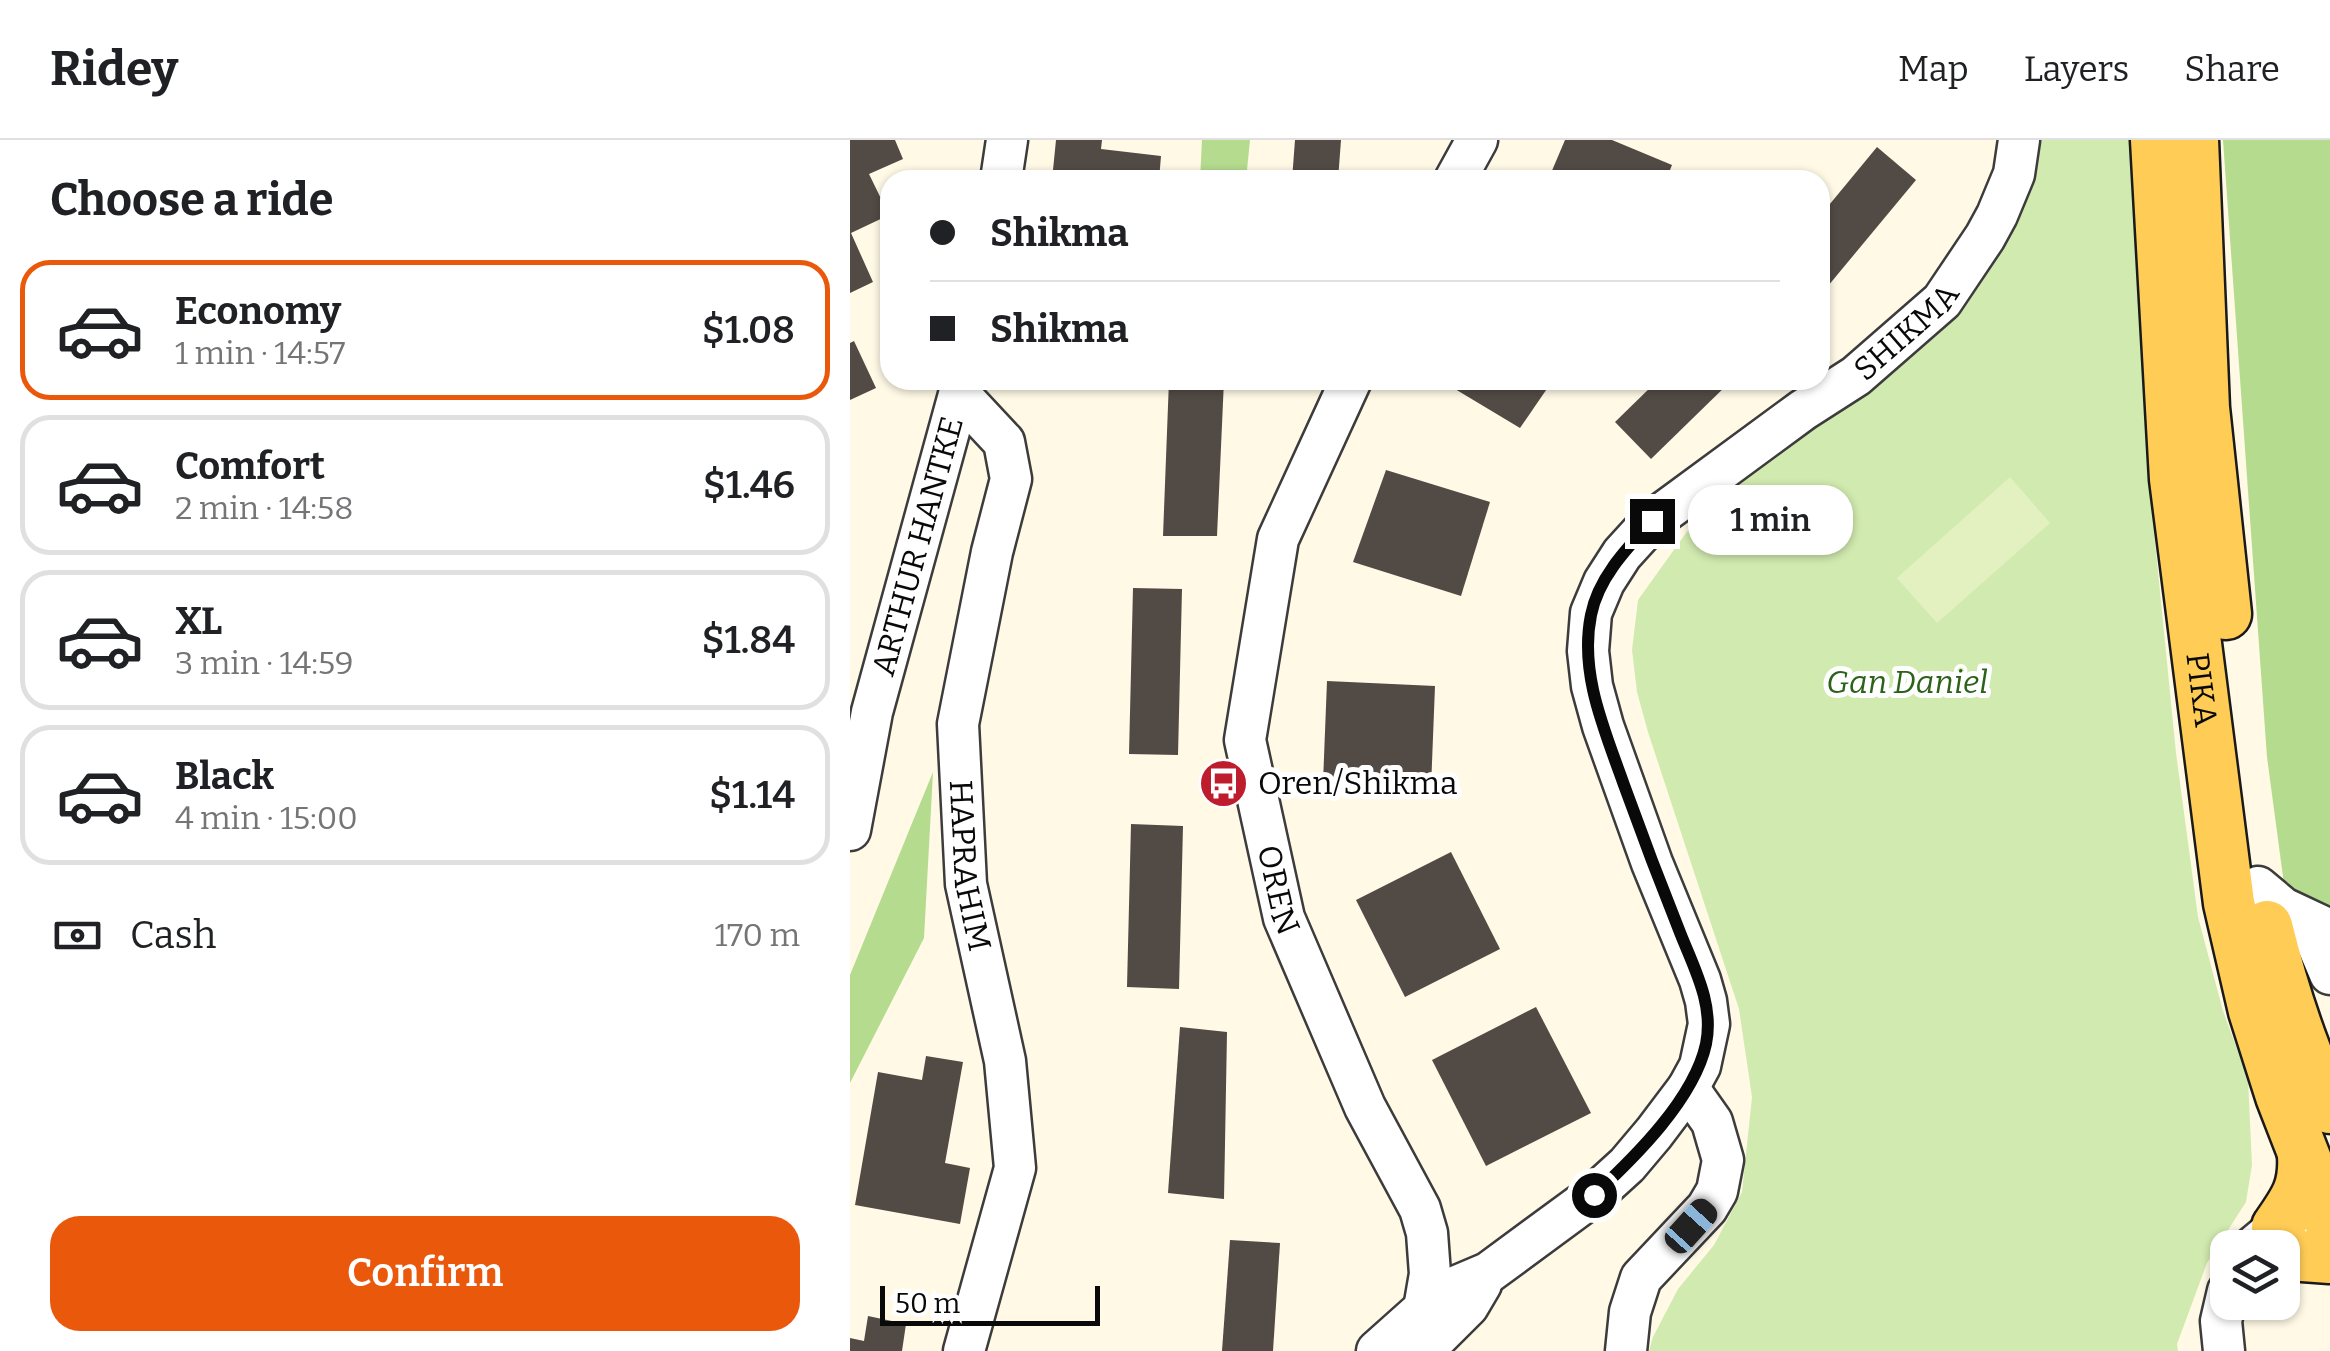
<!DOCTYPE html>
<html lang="en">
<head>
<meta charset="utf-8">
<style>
  body { margin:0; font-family:Bitter,serif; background:#f6f6f6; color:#202124; height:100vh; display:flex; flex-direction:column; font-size:38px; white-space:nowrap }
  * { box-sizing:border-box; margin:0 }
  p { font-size:32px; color:#757577 }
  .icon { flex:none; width:55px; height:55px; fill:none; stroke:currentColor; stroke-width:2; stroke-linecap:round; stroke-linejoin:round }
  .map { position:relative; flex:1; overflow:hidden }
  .details { display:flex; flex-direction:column; background:#fff; width:850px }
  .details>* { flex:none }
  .banner { position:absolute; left:30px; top:30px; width:950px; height:220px; border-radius:30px; box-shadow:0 2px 8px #0004; display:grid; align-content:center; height:220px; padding:0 50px; background:#fff }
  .tools { position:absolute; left:1360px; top:1090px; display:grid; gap:20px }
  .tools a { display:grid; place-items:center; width:90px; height:90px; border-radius:20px; background:#fff; box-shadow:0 2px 8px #0004; font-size:50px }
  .scale { position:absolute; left:30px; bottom:25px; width:220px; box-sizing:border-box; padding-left:10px; border:5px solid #090909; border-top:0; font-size:28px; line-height:35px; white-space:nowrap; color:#090909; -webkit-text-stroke:8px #fff; paint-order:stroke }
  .end { position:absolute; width:45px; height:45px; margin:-22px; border:12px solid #090909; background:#fff; box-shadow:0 0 0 5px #fff }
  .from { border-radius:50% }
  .bubble { position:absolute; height:70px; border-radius:30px; background:#fff; box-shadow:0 2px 8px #0004; font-size:32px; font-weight:600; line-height:70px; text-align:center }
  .car { position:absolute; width:30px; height:60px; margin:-30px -15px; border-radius:12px; box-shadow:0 0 8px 2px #0007; background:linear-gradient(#222 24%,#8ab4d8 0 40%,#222 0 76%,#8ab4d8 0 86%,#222 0) }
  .banner b { display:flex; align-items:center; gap:35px; height:95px; font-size:38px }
  .banner b+b { border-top:2px solid #e0e0e0 }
  .banner i { width:25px; height:25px; background:#202124 }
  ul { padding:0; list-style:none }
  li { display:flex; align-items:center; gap:30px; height:140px; margin:0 20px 15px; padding:0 30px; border:5px solid #e0e0e0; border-radius:30px }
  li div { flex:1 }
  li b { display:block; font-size:38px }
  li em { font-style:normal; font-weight:600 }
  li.selected { border-color:#ea580c }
  li>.icon { width:90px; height:90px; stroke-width:1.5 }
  h2 { padding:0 50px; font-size:45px; line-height:120px }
  .pay { display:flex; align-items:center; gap:25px; height:110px; padding:0 50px; font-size:38px }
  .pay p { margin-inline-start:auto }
  .cta { display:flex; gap:20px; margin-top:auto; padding:20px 50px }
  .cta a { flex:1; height:115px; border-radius:30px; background:#ea580c; color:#fff; font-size:40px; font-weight:600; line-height:115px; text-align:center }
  header { display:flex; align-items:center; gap:60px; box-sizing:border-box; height:140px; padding:0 50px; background:#fff; border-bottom:2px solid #e0e0e0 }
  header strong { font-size:48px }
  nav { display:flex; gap:55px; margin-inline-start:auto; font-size:35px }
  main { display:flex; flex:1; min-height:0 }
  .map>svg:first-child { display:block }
</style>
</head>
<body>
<header>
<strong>Ridey</strong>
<nav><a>Map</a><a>Layers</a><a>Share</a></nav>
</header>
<main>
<section class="details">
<h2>Choose a ride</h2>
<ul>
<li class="selected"><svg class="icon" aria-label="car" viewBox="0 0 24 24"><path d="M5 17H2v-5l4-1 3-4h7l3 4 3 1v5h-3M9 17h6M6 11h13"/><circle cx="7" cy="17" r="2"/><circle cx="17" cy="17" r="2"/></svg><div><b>Economy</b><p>1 min · 14:57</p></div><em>$1.08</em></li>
<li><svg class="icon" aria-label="car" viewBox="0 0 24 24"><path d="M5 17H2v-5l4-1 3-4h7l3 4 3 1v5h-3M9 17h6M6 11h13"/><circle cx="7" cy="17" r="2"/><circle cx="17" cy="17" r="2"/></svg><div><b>Comfort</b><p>2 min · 14:58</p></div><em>$1.46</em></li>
<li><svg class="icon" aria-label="car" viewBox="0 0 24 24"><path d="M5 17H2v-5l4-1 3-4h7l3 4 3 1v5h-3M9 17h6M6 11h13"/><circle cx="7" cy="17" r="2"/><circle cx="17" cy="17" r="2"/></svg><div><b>XL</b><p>3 min · 14:59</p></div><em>$1.84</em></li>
<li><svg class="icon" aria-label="car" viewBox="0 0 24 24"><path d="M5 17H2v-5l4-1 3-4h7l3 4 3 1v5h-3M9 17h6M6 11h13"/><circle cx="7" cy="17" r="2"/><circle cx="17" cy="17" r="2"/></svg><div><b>Black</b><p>4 min · 15:00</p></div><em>$1.14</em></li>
</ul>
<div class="pay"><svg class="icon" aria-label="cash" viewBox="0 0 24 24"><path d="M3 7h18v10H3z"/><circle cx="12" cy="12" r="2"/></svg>Cash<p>170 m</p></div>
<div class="cta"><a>Confirm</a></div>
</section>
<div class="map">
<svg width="1480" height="1211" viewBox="0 0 1480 1211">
  <rect width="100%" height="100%" fill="#fff9e6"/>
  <path fill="#d1eaaf" d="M1184,0h102l13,341 27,272 22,164 25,94 25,68 4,86 -6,37 -39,61 -30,81 1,7h-529l4,-14 25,-48 36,-44 28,-53 10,-95 -13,-88 -91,-277 -11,-40 -5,-42 6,-50 48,-67 47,-48 247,-204 31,-46 24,-63z"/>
  <g fill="#b5db8e">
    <path d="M352,0h48l-4,40h-46z"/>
    <path d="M1373,0h107v766l-46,-22 -17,-127z"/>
    <path d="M83,632l-9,166 -74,145v-108z"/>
  </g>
  <path fill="#e3f1c1" d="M1160,337l40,46 -113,100 -40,-45z"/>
  <g fill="#524a45">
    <path d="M0,0h45l8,19 -34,15 20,41 -38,18 22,49 -23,11z"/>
    <path d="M206,0h46l-1,9 60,7 -2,24h-107z"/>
    <path d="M445,0h46l-3,40h-46z"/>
    <path d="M715,0h47l60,25 -6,15h-118z"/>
    <path d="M1027,7l39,33 -93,112 -3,-2v-74z"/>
    <path d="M4,201l22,47 -26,12v-57z"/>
    <path d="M319,240h55l-7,156h-54z"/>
    <path d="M590,240h113l-33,48z"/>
    <path d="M808,240h74l-81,79 -36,-37z"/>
    <path d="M536,330l104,32 -29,94 -108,-34z"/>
    <path d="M283,448l49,1 -4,166 -49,-1z"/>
    <path d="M477,541l108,5 -4,102 -108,-5z"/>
    <path d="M281,684l52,2 -4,163 -52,-2z"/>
    <path d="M601,712l49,97 -95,48 -49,-97z"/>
    <path d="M686,867l55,106 -105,53 -54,-106z"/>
    <path d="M330,887l47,5 -3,167 -56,-6z"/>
    <path d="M76,916l37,6 -18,101 25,5 -10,56 -105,-19 23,-133 44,8z"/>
    <path d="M380,1100l50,3 -7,108h-51z"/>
    <path d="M18,1176l38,8 -4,27h-52v-13l14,3z"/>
  </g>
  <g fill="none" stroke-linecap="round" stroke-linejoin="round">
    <defs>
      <g id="minor">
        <path d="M151,40l6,-40"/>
        <path d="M605,40l22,-40"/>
        <path id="s1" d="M501,240l-73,159 -33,201 39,178 81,189 55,102 7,24 3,41 -6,35"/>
        <path id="s2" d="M110,255l44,47 7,37 -19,73 -34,172 8,160 39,177 10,107 -51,183"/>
        <path id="s3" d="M0,690l22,-118 91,-332"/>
        <path d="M1408,747l25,21 47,22"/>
        <path d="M1457,780l23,54"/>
        <path d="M1402,1108l25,-21 27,-15"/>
        <path id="s4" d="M527,1211l47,-42 31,-22 33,-14 106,-78 33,-30 27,-32 34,-45 12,-22 9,-42 -3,-23 -6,-21 -48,-117 -49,-137 -11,-40 -4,-35 3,-38 13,-31 18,-28 30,-33 151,-111 53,-34 86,-75 43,-64 12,-22 17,-41 5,-34"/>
        <path d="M573,1211l45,-45 13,-22"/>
        <path d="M776,1211l4,-39 11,-34 66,-70 10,-17 6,-31 -11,-38 -24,-34"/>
        <path d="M1374,1211l-3,-30 7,-30"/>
      </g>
      <g id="major">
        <path id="s5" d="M1306,0l19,339 54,424 25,108 27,85 49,126"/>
        <path d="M1343,0l11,268 22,206"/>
        <path d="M1417,786c15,61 35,125 63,182"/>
        <path d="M1427,1087c18,-26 28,-39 26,-72"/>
        <path d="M1439,1115l41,3"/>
      </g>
    </defs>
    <use href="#minor" stroke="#3c3c3c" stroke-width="45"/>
    <use href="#major" stroke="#1a1a1a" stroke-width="55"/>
    <use href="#minor" stroke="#fff" stroke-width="40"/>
    <use href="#major" stroke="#ffcd56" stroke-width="50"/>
  </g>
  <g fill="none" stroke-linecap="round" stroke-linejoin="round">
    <path stroke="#090909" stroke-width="12" d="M744,1055c41,-38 100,-96 112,-151 8,-39 -11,-74 -25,-109 -20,-50 -39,-100 -57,-150 -19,-54 -45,-111 -33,-170 7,-37 36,-67 61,-94"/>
  </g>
  <defs>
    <symbol id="bus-disc" viewBox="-11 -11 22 22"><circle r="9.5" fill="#be1d2d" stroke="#fff"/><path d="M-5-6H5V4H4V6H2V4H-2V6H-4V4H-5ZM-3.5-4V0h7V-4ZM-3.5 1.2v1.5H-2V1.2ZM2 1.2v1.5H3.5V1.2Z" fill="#fff"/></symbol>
  </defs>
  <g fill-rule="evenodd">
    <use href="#bus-disc" x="346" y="616" width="55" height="55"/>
  </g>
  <g text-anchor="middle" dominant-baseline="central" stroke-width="10" stroke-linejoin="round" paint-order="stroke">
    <g font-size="32" fill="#090909" stroke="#fff">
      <text stroke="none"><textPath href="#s4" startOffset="1340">SHIKMA</textPath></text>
      <text stroke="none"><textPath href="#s3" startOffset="292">ARTHUR HANTKE</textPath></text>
      <text stroke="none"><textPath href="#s5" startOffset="552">PIKA</textPath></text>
      <text stroke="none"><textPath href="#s2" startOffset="495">HAPRAHIM</textPath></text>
      <text stroke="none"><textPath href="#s1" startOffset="532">OREN</textPath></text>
    </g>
    <g font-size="32" font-style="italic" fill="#2c6219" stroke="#fff">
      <text x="1057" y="542">Gan Daniel</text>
    </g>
    <g font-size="32" fill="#090909" stroke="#fff" text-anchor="start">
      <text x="408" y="643">Oren/Shikma</text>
    </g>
  </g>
</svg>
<div class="tools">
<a><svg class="icon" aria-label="layers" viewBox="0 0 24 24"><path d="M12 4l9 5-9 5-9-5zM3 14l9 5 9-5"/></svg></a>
</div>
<div class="scale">50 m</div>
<i class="end from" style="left:744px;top:1055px"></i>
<i class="end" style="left:802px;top:381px"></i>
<div class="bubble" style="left:838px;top:345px;width:165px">1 min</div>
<i class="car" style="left:841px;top:1086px;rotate:42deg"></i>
<div class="banner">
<b><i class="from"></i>Shikma</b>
<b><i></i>Shikma</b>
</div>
</div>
</main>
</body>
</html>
